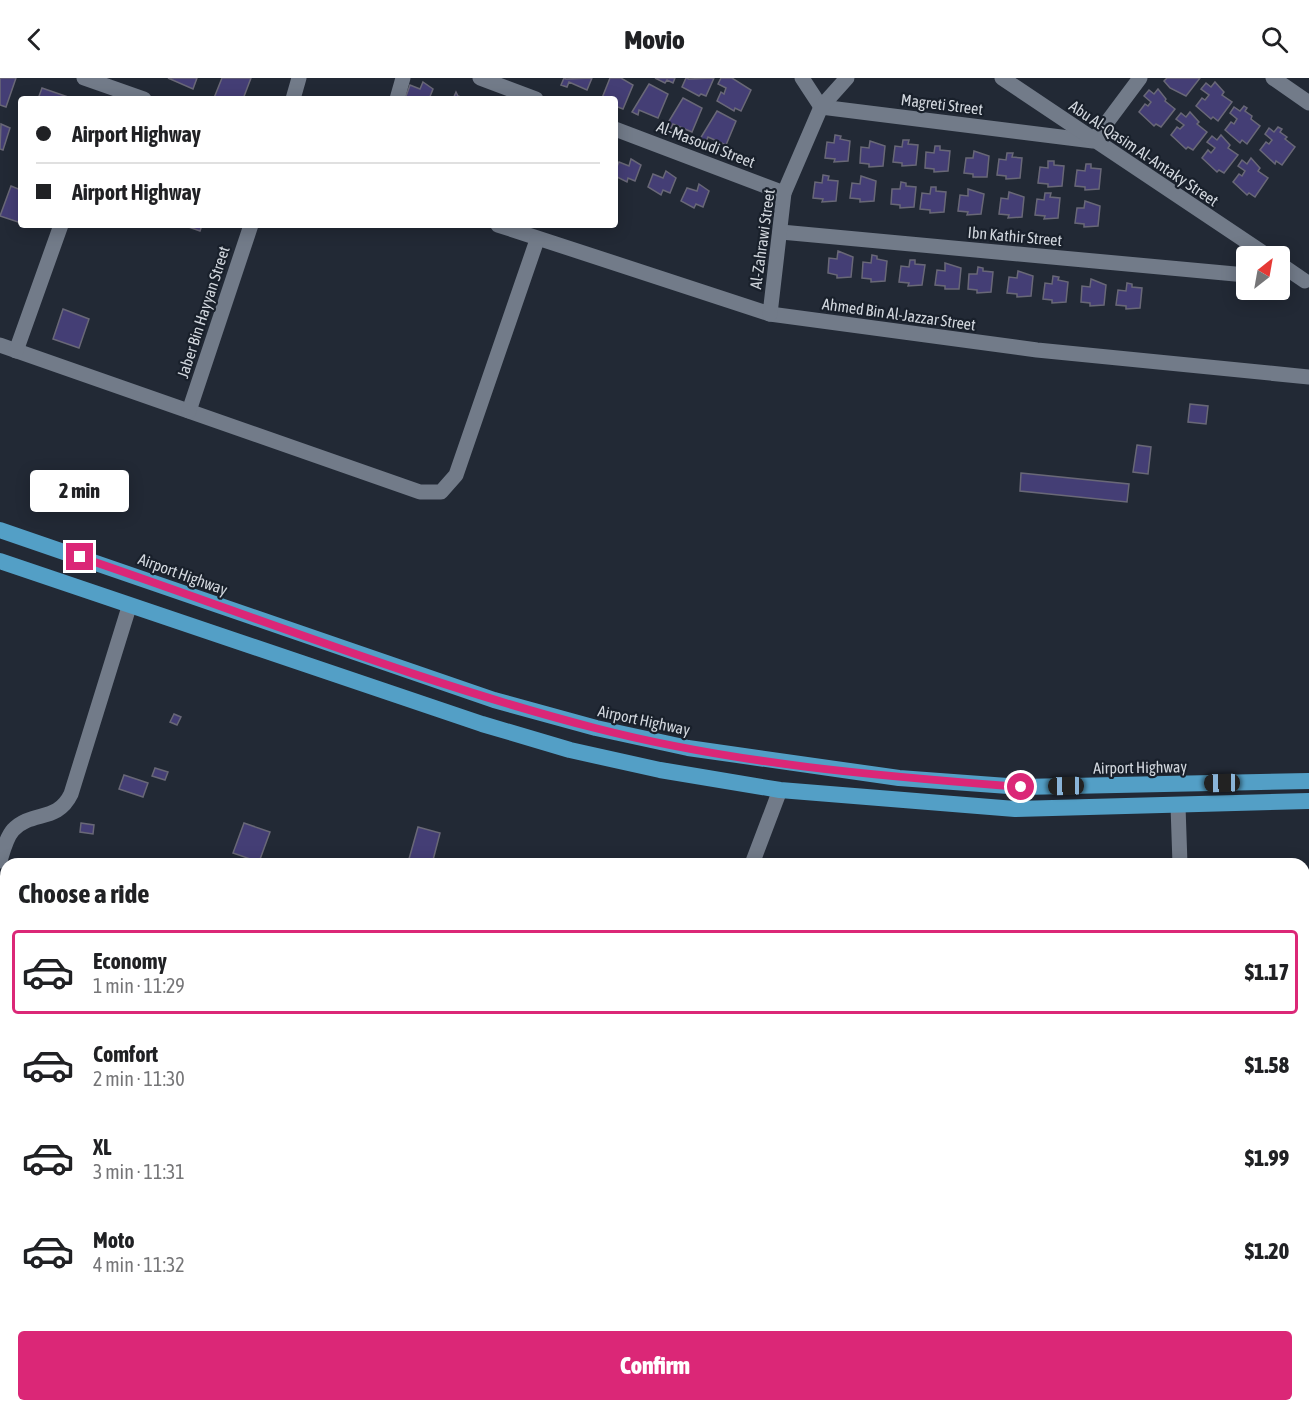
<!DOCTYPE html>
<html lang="en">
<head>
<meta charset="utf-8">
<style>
  body { margin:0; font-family:"Asap Condensed",sans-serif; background:#f2f2f2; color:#202124; height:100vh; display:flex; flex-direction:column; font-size:22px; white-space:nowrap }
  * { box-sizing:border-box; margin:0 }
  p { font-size:20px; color:#757577 }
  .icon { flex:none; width:33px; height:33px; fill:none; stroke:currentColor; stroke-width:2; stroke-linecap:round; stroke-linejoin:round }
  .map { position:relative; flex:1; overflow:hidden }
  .side { position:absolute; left:0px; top:780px; width:1310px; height:554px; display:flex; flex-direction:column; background:#fff; border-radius:18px 18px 0 0; box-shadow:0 3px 15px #0003 }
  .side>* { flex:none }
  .hud { position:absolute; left:18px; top:18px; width:600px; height:132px; border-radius:6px; box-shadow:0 3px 15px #0003; display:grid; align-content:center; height:132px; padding:0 18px; background:#fff }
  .needle { width:39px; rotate:31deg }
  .buttons { position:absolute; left:1236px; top:168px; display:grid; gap:12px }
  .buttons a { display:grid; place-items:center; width:54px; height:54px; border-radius:6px; background:#fff; box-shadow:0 3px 15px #0003; font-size:30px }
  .end { position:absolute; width:27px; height:27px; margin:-14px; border:8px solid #db2777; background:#fff; box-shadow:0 0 0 3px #fff }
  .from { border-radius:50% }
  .bubble { position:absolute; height:42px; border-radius:6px; background:#fff; box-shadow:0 3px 15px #0003; font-size:20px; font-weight:800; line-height:42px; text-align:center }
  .car { position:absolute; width:18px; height:36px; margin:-18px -9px; border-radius:8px; box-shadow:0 0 4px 2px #0007; background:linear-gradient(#222 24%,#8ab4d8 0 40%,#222 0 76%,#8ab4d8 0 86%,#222 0) }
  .hud b { display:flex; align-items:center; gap:21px; height:57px; font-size:22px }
  .hud b+b { border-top:2px solid #e0e0e0 }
  .hud i { width:15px; height:15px; background:#202124 }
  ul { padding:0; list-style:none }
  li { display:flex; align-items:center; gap:18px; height:84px; margin:0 12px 9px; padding:0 6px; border:3px solid transparent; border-radius:6px }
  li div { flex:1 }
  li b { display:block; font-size:22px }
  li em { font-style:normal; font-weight:800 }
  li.selected { border-color:#db2777 }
  li>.icon { width:54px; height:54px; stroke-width:1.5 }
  h2 { padding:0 18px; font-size:27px; line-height:72px }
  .action { display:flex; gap:12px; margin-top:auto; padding:12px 18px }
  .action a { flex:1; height:69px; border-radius:6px; background:#db2777; color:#fff; font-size:24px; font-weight:800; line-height:69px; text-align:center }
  header { display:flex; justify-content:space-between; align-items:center; height:78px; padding:0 18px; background:#fff; font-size:27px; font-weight:800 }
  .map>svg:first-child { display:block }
</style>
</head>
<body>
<header><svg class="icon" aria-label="back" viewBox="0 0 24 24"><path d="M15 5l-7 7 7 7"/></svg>Movio<svg class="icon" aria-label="search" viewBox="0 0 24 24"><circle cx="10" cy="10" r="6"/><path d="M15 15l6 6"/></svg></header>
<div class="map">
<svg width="1309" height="1333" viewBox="0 0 1309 1333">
  <rect width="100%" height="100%" fill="#222935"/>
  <g fill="#443e75" stroke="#696877" stroke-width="1.5">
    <path d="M0,0h16l-10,29 -6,-2z"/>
    <path d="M168,0h29l-4,11z"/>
    <path d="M222,0h29l-8,21 -29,-1z"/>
    <path d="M564,0l2,1 26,-1 -5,12 -18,-8 -2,5 -6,-2z"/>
    <path d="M610,0h11l12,7 -10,24 -8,-3v-7h-17l4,-1z"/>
    <path d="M655,0h20l-2,5 -6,-3 -2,3z"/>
    <path d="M686,0l3,1 25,-1 -8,18 -5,-2 -2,2 -17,-9z"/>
    <path d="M721,0h11l19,12 -10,21 -6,-3 -1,3 -17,-10 4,-9 3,2 2,-6 -8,-4z"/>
    <path d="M1167,0h33l-14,18 -16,-8 -6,-7z"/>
    <path d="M423,4l10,7 -4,10h-24l5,-14 10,4z"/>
    <path d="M1215,4l9,10 -2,3 10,7 -14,19 -5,-4 -2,2 -15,-13 6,-8 3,2 4,-5 -8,-6 5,-6 5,4z"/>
    <path d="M649,6l19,10 -10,24 -19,-8 -1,5 -6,-3z"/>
    <path d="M42,10l26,9 -1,2h-29z"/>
    <path d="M1158,11l8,10 -1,2 10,8 -14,18 -5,-3 -2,2 -15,-14 6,-8 3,2 3,-4 -7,-6 5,-6 5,4z"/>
    <path d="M456,14l2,4 8,3h-13z"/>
    <path d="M683,20l19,10 -10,24 -19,-8 -2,4 -5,-2z"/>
    <path d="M1244,28l3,2 -2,3 7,5 -1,3 9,7 -13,18 -5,-4 -2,3 -15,-13 6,-8 3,2 3,-5 -7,-6 4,-6 6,4z"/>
    <path d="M717,33l19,10 -10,24 -18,-8 -2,5 -6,-3z"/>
    <path d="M1190,34l9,10 -2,2 10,8 -14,18 -5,-3 -2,2 -15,-14 6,-8 3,2 4,-4 -8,-6 5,-6 5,4z"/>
    <path d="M1,46l9,4 -7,22 -3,-1z"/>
    <path d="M1278,49l4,2 -2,3 7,5 -2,2 10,8 -13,18 -6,-4 -1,3 -15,-14 6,-8 3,2 3,-4 -7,-6 4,-6 5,4z"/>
    <path d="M835,57l6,1 -1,3 10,2 -2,20 -14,1 1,-3 -10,-1 2,-16 7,1z"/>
    <path d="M1221,57l9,10 -2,3 10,7 -14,18 -5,-3 -2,2 -15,-14 6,-8 3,3 4,-5 -8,-6 5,-6 5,4z"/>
    <path d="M903,62h6l-1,4 10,1 -2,20 -14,1v-3l-9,-1 2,-16 7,1z"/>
    <path d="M870,63l15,5 -2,20 -14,1v-3l-9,-1 1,-16 8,1z"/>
    <path d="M935,68h5v4l10,1 -2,20 -14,1v-3l-9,-1 1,-16 8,1z"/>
    <path d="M974,73l15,5 -2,21h-14v-3l-9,-1 2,-15h7z"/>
    <path d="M1007,75h6l-1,4 10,1 -2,20 -14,1v-3l-9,-1 2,-16 7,1z"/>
    <path d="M1251,80l9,10 -2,3 10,7 -13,19 -6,-4 -2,2 -14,-13 6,-8 3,2 3,-5 -7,-5 4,-6 5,4z"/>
    <path d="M631,81l10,6 -6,16 -7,-3 -1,4 -12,-6v-5l4,-9 10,4z"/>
    <path d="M1048,83h6v4l10,1 -2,20 -14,1v-3l-10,-1 2,-16 8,1z"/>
    <path d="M1086,86h5v4l10,1 -2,20 -14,1v-3l-10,-1 2,-16 8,1z"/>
    <path d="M666,93l10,7 -6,15 -7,-3 -2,5 -13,-8 5,-13 10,4z"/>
    <path d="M823,97l6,1 -1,4 10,1 -2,20 -14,1 1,-3 -10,-1 2,-16 7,1z"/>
    <path d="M861,98l15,5 -2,20 -14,1v-3l-10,-1 2,-15 8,1z"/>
    <path d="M901,104l5,1v3l10,1 -2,20 -14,1v-3l-9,-1 1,-15h8z"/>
    <path d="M699,106l10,7 -6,16 -7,-3 -2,4 -13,-7 6,-13 10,3z"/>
    <path d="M11,108l10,4v33l-21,-7z"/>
    <path d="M931,109h5v4l10,1 -2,20 -14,1v-3l-10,-1 2,-16 8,1z"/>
    <path d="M968,111l16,5 -3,20 -14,1 1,-3 -10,-1 2,-16 8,1z"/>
    <path d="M1009,114l15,5 -2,20 -14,1 1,-3 -10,-1 2,-16 7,1z"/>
    <path d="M1045,115h6l-1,4 10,1 -2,20 -14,1 1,-3 -10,-1 2,-16 7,1z"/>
    <path d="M1085,123l15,5 -2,20 -14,1v-3l-9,-1 2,-15h7z"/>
    <path d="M183,147h19l-2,6z"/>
    <path d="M838,173l15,6 -2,20 -14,1v-3l-9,-2 1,-15 8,1z"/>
    <path d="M872,177l5,1v3l10,2 -2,20 -14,1v-3l-9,-1 1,-16 8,1z"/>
    <path d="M910,182h5v4l10,1 -3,20 -14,1 1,-3 -10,-1 2,-16 8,1z"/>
    <path d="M945,185l16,5 -2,21h-14v-3l-10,-1 2,-15 8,1z"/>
    <path d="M978,189l5,1v3l10,1 -2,20 -14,1v-3l-9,-1 1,-15h8z"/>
    <path d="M1018,193l15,5 -2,20 -14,1v-3l-10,-1 2,-16 8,1z"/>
    <path d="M1053,198l6,1 -1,3 10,2 -2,20 -14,1v-3l-9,-1 2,-16 7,1z"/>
    <path d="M1091,201l15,6 -2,20 -14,1v-3l-9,-1 1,-16 8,1z"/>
    <path d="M1127,205l5,1v3l10,1 -2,20 -14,1v-3l-10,-1 2,-15 8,1z"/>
    <path d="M63,231l26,10 -10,29 -26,-9z"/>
    <path d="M1190,326l18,2 -2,18 -18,-2z"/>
    <path d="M1137,367l14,2 -3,27 -15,-2z"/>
    <path d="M1021,395l108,11 -2,18 -107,-11z"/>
    <path d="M174,636l7,3 -4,8 -7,-3z"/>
    <path d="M155,690l13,4 -3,8 -13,-4z"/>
    <path d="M124,697l24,8 -5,14 -24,-8z"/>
    <path d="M81,745l13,2 -1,9 -13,-2z"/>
    <path d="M244,745l26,9 -11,30 -26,-9z"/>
    <path d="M418,749l22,6 -8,31 -23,-5z"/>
    <path d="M1304,868h4l-3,156h-1z"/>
    <path d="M418,1328h29l-2,5h-21l-7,-3z"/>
  </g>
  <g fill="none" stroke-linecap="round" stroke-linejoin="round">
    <g stroke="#727b89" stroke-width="15">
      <path d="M84,0l60,21"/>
      <path d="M480,0l56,21"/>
      <path d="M802,0l19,29 272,34 47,-63"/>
      <path d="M1002,0l266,178"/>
      <path d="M1273,0l36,25"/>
      <path d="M293,21l6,-21"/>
      <path d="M397,21l6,-21"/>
      <path d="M615,51l169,64"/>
      <path d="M498,147l272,89 267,36 272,27"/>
      <path d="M781,154l465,43"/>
      <path d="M1280,186l25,17"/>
      <path d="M770,236l14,-121 37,-86 26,-29"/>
      <path d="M0,267l420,147h21l15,-17 81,-235"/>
      <path d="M16,273l45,-126"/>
      <path d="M189,333l62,-186"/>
      <path d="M1178,728l2,58"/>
      <path d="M0,783c3,-10 6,-23 13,-31 19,-20 44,-7 58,-36l58,-187"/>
      <path d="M0,1035l6,1"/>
      <path d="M1304,1044l5,-1"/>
      <path d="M138,1331l6,2"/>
      <path d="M1136,1333l3,-5"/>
    </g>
    <g stroke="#727b89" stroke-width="15">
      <path d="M752,786l28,-74"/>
      <path d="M571,1333l2,-5"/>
    </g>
    <g stroke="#539fc6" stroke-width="16">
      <path d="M0,452l494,170 102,28 92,20 211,30 122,9 288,-6"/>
      <path d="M0,483l482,163 88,26 90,20 120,20 235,19 294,-8"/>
    </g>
  </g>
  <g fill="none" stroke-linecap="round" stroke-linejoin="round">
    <path stroke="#db2777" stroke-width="8" d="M80,479c171,58 340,126 515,171 139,36 284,48 426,59"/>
  </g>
  <g text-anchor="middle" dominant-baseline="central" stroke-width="4.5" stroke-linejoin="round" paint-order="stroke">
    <g font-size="16" fill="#d2d7de" stroke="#19202b">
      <text transform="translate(942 26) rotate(7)">Magreti Street</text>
      <text transform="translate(706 66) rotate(21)">Al-Masoudi Street</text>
      <text transform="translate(1144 75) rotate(34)">Abu Al-Qasim Al-Antaky Street</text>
      <text transform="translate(1015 158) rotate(5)">Ibn Kathir Street</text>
      <text transform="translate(762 161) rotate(-82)">Al-Zahrawi Street</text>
      <text transform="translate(203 234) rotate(-72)">Jaber Bin Hayyan Street</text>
      <text transform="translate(899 236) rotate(8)">Ahmed Bin Al-Jazzar Street</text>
      <text transform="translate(183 496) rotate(20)">Airport Highway</text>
      <text transform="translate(644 642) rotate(12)">Airport Highway</text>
      <text transform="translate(1140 689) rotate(-1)">Airport Highway</text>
    </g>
  </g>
</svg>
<div class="buttons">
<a><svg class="needle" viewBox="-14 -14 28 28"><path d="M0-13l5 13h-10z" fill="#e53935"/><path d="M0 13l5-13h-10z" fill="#757577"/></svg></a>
</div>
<i class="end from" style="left:1021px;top:709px"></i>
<i class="end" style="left:80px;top:479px"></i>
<div class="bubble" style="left:30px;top:392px;width:99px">2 min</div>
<i class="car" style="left:1222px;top:705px;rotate:269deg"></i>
<i class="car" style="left:1066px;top:708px;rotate:269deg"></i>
<div class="hud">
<b><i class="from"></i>Airport Highway</b>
<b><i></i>Airport Highway</b>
</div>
<section class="side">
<h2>Choose a ride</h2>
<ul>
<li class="selected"><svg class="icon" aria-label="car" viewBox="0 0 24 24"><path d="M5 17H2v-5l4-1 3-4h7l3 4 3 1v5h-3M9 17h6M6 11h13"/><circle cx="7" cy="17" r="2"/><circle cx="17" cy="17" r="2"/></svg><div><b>Economy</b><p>1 min · 11:29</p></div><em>$1.17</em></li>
<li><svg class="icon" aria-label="car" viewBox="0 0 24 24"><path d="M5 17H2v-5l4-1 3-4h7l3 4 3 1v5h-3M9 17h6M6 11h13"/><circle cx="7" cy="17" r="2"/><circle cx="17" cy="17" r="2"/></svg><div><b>Comfort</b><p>2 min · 11:30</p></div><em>$1.58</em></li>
<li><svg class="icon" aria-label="car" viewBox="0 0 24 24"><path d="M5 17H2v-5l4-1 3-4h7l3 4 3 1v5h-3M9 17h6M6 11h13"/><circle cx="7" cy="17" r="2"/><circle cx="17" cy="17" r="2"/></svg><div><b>XL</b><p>3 min · 11:31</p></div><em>$1.99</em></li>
<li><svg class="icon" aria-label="car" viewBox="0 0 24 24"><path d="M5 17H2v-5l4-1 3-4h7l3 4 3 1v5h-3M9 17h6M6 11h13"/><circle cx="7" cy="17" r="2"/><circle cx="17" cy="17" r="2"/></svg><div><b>Moto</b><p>4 min · 11:32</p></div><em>$1.20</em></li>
</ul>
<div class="action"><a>Confirm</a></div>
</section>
</div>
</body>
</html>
